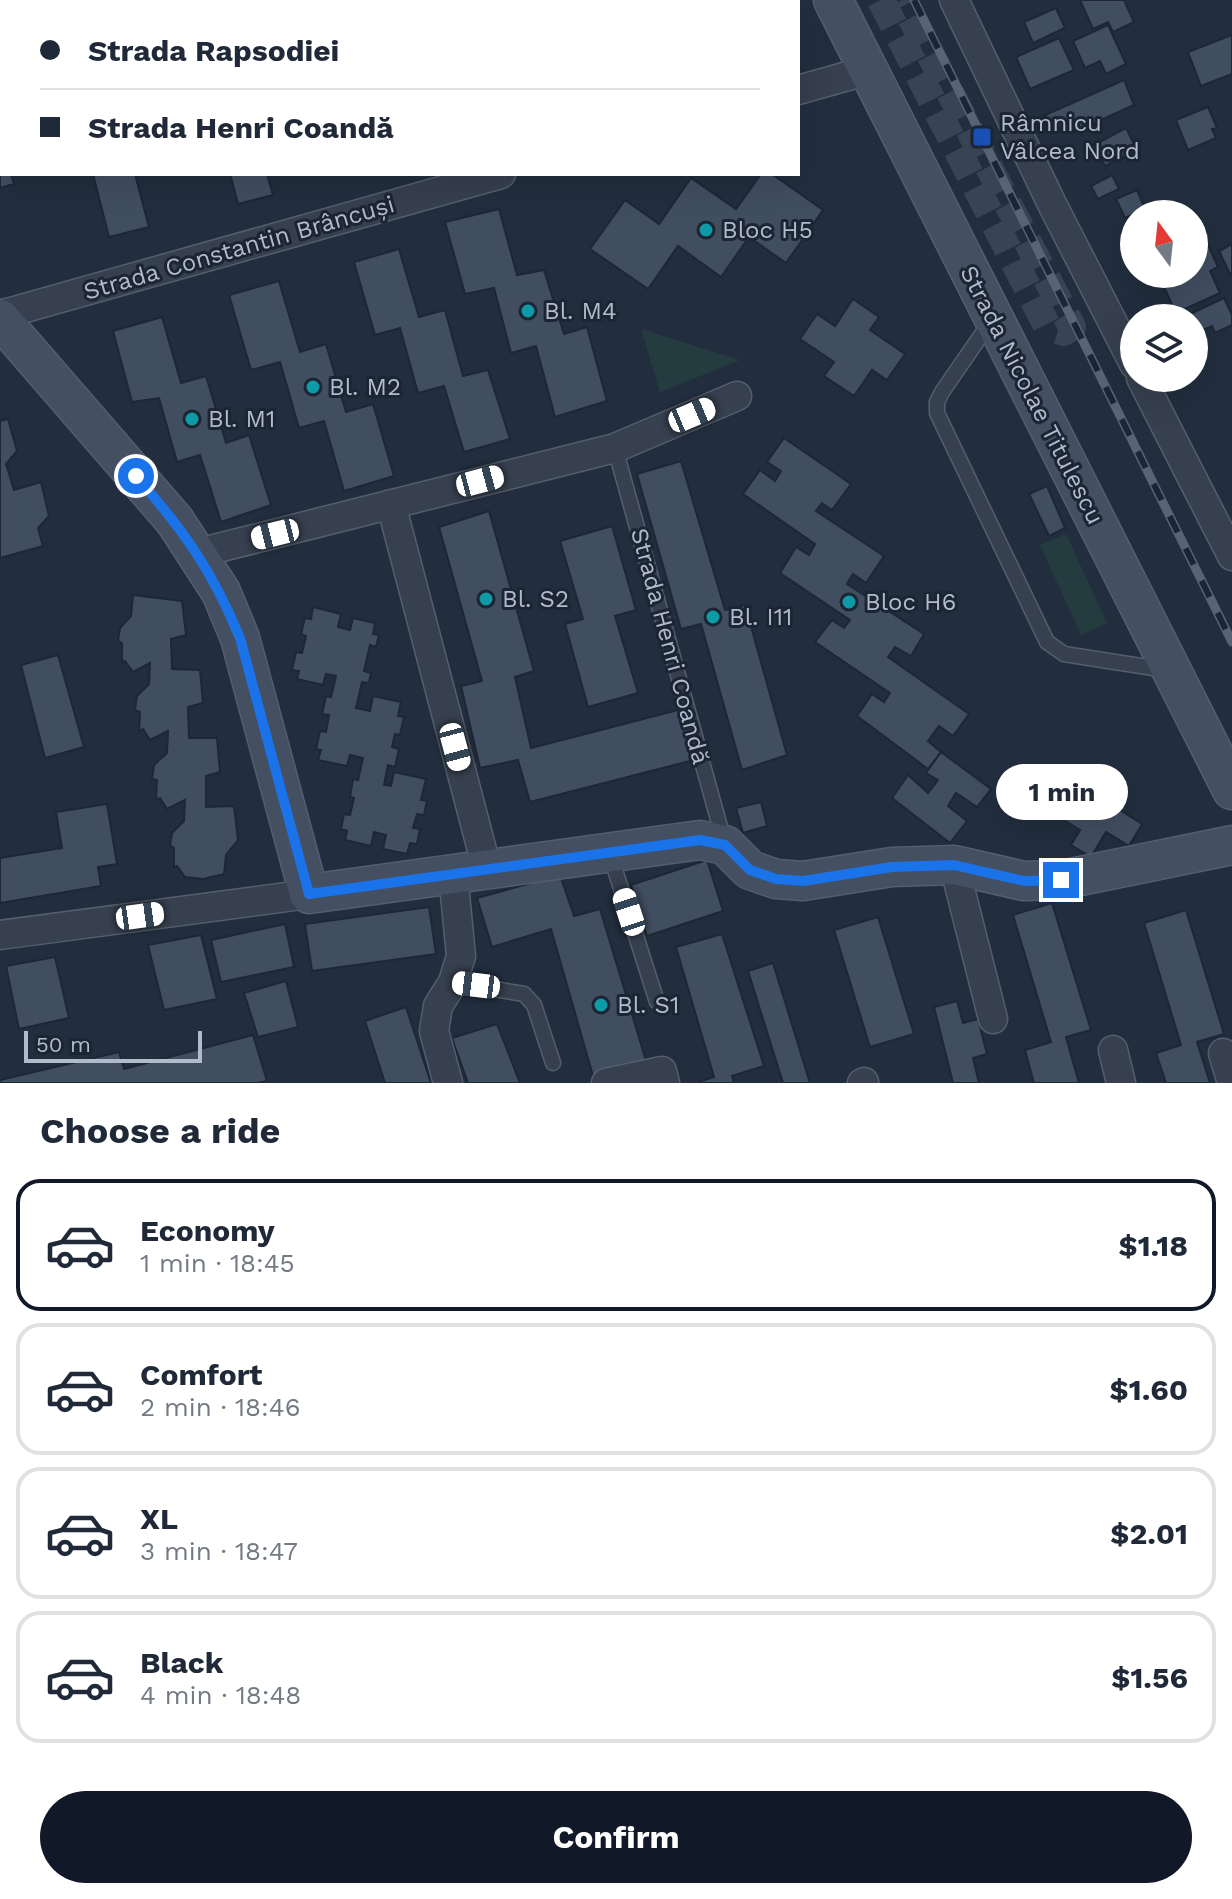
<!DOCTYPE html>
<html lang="en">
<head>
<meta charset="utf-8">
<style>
  body { margin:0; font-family:"Work Sans",sans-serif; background:#f6f6f7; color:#1f2937; height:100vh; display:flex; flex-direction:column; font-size:30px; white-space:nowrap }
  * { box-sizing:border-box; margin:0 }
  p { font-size:26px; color:#747a83 }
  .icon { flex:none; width:44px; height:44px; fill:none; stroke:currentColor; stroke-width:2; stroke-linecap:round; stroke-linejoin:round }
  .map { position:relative; height:1083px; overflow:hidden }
  .panel { display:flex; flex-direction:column; background:#fff; flex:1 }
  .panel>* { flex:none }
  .guide { position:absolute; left:0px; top:0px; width:800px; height:176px; box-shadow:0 8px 32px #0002; display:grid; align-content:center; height:176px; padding:0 40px; background:#fff }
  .needle { width:52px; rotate:345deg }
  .fabs { position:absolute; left:1120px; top:200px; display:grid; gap:16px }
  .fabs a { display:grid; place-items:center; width:88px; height:88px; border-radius:50%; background:#fff; box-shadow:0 8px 32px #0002; font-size:40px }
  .scale { position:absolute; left:24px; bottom:20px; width:178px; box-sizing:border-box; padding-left:8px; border:4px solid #b2bbc9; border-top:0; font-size:22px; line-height:28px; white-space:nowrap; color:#b2bbc9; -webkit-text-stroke:6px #1b2533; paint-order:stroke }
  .end { position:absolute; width:36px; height:36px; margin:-18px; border:10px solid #1a73e8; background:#fff; box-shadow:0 0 0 4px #fff }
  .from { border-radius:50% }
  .bubble { position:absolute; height:56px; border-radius:28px; background:#fff; box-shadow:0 8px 32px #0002; font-size:26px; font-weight:700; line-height:56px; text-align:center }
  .car { position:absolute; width:24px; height:48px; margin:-24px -12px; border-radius:10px; box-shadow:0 0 6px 2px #0007; background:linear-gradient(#fff 24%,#345 0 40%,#fff 0 76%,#345 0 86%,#fff 0) }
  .guide b { display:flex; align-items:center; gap:28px; height:76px; font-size:30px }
  .guide b+b { border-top:2px solid #e0e1e3 }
  .guide i { width:20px; height:20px; background:#1f2937 }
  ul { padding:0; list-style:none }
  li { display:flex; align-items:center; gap:24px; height:132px; margin:0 16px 12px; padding:0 24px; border:4px solid #e0e1e3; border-radius:24px }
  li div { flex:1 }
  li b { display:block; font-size:30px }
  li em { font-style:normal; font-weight:700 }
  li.on { border-color:#111827 }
  li>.icon { width:72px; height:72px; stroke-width:1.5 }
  h2 { padding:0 40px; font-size:36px; line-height:96px }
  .cta { display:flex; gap:16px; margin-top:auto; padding:16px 40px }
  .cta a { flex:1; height:92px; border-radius:48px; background:#111827; color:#fff; font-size:32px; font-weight:700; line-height:92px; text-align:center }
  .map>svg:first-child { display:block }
</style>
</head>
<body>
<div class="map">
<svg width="1232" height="1083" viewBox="0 0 1232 1083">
  <rect width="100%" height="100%" fill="#222e3e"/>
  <g fill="#243c3f">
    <path d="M641,329l99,31 -80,32z"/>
    <path d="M1066,534l41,89 -26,12 -41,-90z"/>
  </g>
  <g fill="#414e60" stroke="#1d2735" stroke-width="2">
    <path d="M30,0h37v2h-36z"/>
    <path d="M159,0h40l1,2h-40z"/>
    <path d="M331,0h50l-8,2z"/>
    <path d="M483,0h72l2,1 -71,1z"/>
    <path d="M1080,0h44l10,22 -21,10 -5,-10 -15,7z"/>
    <path d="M1056,8l9,20 -32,15 -9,-21z"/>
    <path d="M1108,25l18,39 -20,10 -6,-13 -15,7 -12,-27z"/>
    <path d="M1232,35v39l-31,12 -13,-34z"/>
    <path d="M1059,38l15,32 -44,19 -14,-32z"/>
    <path d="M1124,80l10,25 -55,25 -4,-9 -25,11 -7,-16z"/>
    <path d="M1208,107l9,21 -5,1 4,9 -28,12 -12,-30z"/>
    <path d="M1126,128l11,22 -32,16 -11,-21z"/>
    <path d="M0,133l2,41h9l3,10 -14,4z"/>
    <path d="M93,174h42l14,53 -40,10z"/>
    <path d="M230,174h37l6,21 -35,9z"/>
    <path d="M761,174h11l51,36 -37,53 -37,-26 -28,40 -43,-31 -30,43 -58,-40 35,-49 34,24 32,-46 45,31z"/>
    <path d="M1112,175l7,14 -21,10 -7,-13z"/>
    <path d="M1137,190l8,19 -20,9 -9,-19z"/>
    <path d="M499,209l18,66 27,-5 20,64 23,-7 20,74 -52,16 -19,-71 -25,7 -17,-65 -29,6 -20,-72z"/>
    <path d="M1205,238l13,29 -8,4 10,22 -44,20 -18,-39h36v-31z"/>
    <path d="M1232,244v29l-2,1 -11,-23z"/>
    <path d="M399,249l20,68 26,-7 18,66 25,-6 22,69 -46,13 -20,-66 -26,7 -18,-65 -25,7 -21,-73z"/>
    <path d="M279,281l21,71 26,-8 20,68 27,-8 21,72 -50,15 -20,-70 -25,7 -19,-66 -29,8 -22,-75z"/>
    <path d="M1224,298l8,17v10l-17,8 -3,-7 -13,6 -9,-18z"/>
    <path d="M853,299l26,18 -9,13 35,24 -18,26 -15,-10 -18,26 -30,-20 10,-14 -34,-23 17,-25 18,12z"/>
    <path d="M162,317l19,66 25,-7 20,67 23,-8 22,70 -50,17 -21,-67 -23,7 -18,-64 -27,4 -19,-71z"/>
    <path d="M8,419l9,32 -11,13 8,26 27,-8 8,34 -11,12 5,18 -43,12v-137z"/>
    <path d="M784,438l67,46 -19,26 -10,-7 -6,8 68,45 -18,27 -13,-9 -6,10 77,50 -13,22 -16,-9 -7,10 81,57 -16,22 -14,-10 -11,15 13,11 -13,17 -71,-53 15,-22 12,8 6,-9 -75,-51 17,-22 12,8 6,-8 -70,-47 16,-26 13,8 6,-11 -72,-50 17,-24 15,11 6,-10 -14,-9z"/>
    <path d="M681,461l44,149 20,-5 42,150 -45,15 -41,-146 -20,5 -44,-155z"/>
    <path d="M1047,486l18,42 -16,8 -20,-42z"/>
    <path d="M489,511l45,160 -19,6 16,71 147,-38 16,50 -164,42 -12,-42 -38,8 -19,-82 21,-5 -43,-154z"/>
    <path d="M612,526l24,84 -21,6 23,77 -50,14 -23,-83 18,-5 -23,-78z"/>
    <path d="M133,595l49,6 4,34 -15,4 1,30 28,1 3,33 -15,4 1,31h28l3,34 -14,4v31l28,-1 4,34 -12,15 -2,19 -21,5 -18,-2 -8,-11 -3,1v-19l-4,-2 2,-13 12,-12 1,-21 -18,9 -7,-11 -4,2 1,-20 -5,-1 2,-14 13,-12 1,-22 -18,9 -7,-11 -4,2 1,-19 -5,-2 2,-14 12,-12 1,-21 -17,9 -8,-11 -3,1v-19l-4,-2 2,-13 11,-12z"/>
    <path d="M313,607l28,7 -3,13 12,3 3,-12 22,5 -2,11 6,1 -3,12 -6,-2 -6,26 7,2 -2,10 -7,-1 -6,26 14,3 3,-15 28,6 -3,14 6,1 -4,18 -5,-1 -3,13 7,2 -4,18 -7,-2 -4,20 7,1 3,-14 32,7 -5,21 6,1 -3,14 -7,-1 -4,14 7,1 -3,15 -7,-1 -3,11 -24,-5 3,-14 -12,-3 -3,14 -26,-6 2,-9 -6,-2 3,-15 6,1 4,-17 -4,-1 3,-18 5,1 5,-22 -13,-3 -3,11 -29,-6 3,-10 -5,-1 4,-18 6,1 3,-17 -7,-1 4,-18 5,1 5,-21 -10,-2 -3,11 -26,-6 2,-8 -7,-1 4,-18 6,1 4,-17 -5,-2 4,-16 6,1z"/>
    <path d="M58,655l26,92 -39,11 -24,-93z"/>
    <path d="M941,752l50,37 -14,18 -21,-14 -8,13 19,15 -17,22 -58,-45 16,-23 20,18 10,-13 -12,-7z"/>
    <path d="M1090,768l24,15 -10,17 38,24 -13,22 -23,-14 -15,25 -20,-12 9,-15 -37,-23 15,-25 17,11z"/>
    <path d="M761,802l6,24 -24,7 -7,-25z"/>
    <path d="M107,804l10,60 -19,3 3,19 -101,17v-45l62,-10 -6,-36z"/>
    <path d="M707,860l16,51 -76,25 -16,-51z"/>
    <path d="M560,875l14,41 26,-7 47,155 -54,12 -42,-147 -59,18 -15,-49z"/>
    <path d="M1052,903l39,127 -25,7 13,46h-45l-9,-33 26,-8 -38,-127z"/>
    <path d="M429,907l7,47 -124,17 -7,-47z"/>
    <path d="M1186,910l38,124 -27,8 13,41h-44l-10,-30 25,-8 -37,-122z"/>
    <path d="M878,917l36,117 -44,13 -36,-117z"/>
    <path d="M285,924l9,43 -73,15 -10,-42z"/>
    <path d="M722,934l42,132 -32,10 2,7h-39l19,-6 -38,-130z"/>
    <path d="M201,935l16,64 -53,11 -16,-65z"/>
    <path d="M55,957l14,61 -50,11 -13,-63z"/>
    <path d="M773,963l37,120h-27l-35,-112z"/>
    <path d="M286,981l12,46 -40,10 -14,-44z"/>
    <path d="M957,1001l6,22 15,-4 9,35 -14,4 6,25h-26l-19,-76z"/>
    <path d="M406,1007l25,76h-46l-20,-62z"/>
    <path d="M497,1024l23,59h-52l-16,-45z"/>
    <path d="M253,1035l14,46 -10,2h-257v-3l119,-28 5,17z"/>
  </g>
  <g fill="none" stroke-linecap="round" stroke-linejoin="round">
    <path stroke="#384353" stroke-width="28" stroke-dasharray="28 14" stroke-linecap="butt" d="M881,0l166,326 17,6 8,-5 -170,-327"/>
    <defs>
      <g id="lane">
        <path d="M991,321l-49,71 -5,10v11l110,229 17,12 102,16"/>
        <path d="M615,448l109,393"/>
        <path d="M610,854l47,148"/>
        <path d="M453,982l71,12 10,11 19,58"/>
      </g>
      <g id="street">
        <path d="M418,0l1,2"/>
        <path d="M954,0l98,204 82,160"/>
        <path d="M798,90l71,-20"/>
        <path d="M0,315l501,-141"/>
        <path d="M1141,378l91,178"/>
        <path d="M391,504l96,365"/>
        <path d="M198,553l417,-105 122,-52"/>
        <path d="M954,865l39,154"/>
        <path d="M0,935l309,-41"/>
        <path d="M1113,1050l8,33"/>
        <path d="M1223,1053l9,30"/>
        <path d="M448,1083l-14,-52 4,-25 15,-24 8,-26 -8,-82"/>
        <path d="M606,1083l56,-12 3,12"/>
        <path d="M862,1083l2,-1"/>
      </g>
      <g id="secondary">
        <path d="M833,0l399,790"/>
        <path d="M0,319l175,202 46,71 19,46 69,256 391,-54 25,5 25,25 26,9 27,2 89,-14 62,-2 70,16 37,-1 171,-35"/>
      </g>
    </defs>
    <use href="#lane" stroke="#545e6c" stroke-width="17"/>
    <use href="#street" stroke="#545e6c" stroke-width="31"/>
    <use href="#secondary" stroke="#545e6c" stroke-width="41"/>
    <use href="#lane" stroke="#36404e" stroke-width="14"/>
    <use href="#street" stroke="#36404e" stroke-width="28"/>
    <use href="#secondary" stroke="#444f61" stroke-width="38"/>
    <defs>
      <path id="rail" d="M914,0l318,642"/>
    </defs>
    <use href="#rail" stroke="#586475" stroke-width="9"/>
    <use href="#rail" stroke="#1b2533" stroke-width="6" stroke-dasharray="18" stroke-linecap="butt"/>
  </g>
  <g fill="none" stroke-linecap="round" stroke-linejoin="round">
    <path stroke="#1a73e8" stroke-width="10" d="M136,476c48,55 76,94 104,162l69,256 391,-54 25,5 25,25 26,9 27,2 89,-14 62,-2 70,16 37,-1"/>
  </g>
  <rect fill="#1a4fb4" stroke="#1b2533" stroke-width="3" x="972" y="127" width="20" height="20" rx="4"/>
  <g fill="#0f9aa8" stroke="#1b2533" stroke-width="3">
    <circle cx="706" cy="230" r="8"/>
    <circle cx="528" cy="311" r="8"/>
    <circle cx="313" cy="387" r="8"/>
    <circle cx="192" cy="419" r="8"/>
    <circle cx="486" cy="599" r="8"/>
    <circle cx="849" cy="602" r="8"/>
    <circle cx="713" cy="617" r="8"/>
    <circle cx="601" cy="1005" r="8"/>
  </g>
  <g text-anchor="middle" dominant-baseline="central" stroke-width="6" stroke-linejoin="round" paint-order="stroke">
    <g font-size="24" fill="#b2bbc9" stroke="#1b2533" text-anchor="start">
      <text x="1000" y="123">Râmnicu<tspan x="1000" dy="28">Vâlcea Nord</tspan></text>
      <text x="722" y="230">Bloc H5</text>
      <text x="544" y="311">Bl. M4</text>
      <text x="329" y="387">Bl. M2</text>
      <text x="208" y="419">Bl. M1</text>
      <text x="502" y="599">Bl. S2</text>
      <text x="865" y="602">Bloc H6</text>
      <text x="729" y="617">Bl. I11</text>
      <text x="617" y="1005">Bl. S1</text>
    </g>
    <g font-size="24" fill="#b2bbc9" stroke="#1b2533">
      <text transform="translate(239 248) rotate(-16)">Strada Constantin Brâncuși</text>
      <text transform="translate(1032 395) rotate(63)">Strada Nicolae Titulescu</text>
      <text transform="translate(670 646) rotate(75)">Strada Henri Coandă</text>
    </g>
  </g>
</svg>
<div class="fabs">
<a><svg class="needle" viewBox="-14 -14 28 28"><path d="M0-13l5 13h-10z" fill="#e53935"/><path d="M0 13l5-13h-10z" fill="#747a83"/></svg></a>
<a><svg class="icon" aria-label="layers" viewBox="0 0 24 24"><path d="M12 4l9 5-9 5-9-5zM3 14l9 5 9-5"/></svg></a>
</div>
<div class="scale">50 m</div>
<i class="end from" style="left:136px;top:476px"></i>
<i class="end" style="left:1061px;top:880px"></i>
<div class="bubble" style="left:996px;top:764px;width:132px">1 min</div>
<i class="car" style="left:692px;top:415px;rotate:67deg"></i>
<i class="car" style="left:480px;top:481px;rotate:75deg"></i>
<i class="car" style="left:275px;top:534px;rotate:256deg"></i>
<i class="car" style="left:455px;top:747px;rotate:165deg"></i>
<i class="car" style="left:629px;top:912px;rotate:342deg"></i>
<i class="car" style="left:140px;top:916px;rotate:82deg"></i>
<i class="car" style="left:476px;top:985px;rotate:277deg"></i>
<div class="guide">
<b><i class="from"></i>Strada Rapsodiei</b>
<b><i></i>Strada Henri Coandă</b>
</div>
</div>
<section class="panel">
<h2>Choose a ride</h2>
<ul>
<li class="on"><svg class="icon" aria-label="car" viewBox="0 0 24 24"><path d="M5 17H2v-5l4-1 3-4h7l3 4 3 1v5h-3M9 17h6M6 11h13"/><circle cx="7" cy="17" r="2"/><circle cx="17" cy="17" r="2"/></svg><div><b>Economy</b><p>1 min · 18:45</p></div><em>$1.18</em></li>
<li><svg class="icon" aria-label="car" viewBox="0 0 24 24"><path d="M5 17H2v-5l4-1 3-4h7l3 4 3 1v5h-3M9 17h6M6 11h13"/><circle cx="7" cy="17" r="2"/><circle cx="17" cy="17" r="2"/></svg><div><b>Comfort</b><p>2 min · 18:46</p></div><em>$1.60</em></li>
<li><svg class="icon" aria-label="car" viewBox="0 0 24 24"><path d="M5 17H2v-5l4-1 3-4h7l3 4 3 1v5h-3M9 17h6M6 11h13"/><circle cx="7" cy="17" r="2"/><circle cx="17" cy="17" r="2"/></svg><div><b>XL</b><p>3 min · 18:47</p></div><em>$2.01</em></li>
<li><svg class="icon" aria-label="car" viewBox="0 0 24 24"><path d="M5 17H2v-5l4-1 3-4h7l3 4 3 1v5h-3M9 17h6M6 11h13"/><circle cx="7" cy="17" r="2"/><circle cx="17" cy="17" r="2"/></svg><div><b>Black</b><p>4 min · 18:48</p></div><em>$1.56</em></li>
</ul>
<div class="cta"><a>Confirm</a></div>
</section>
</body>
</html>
